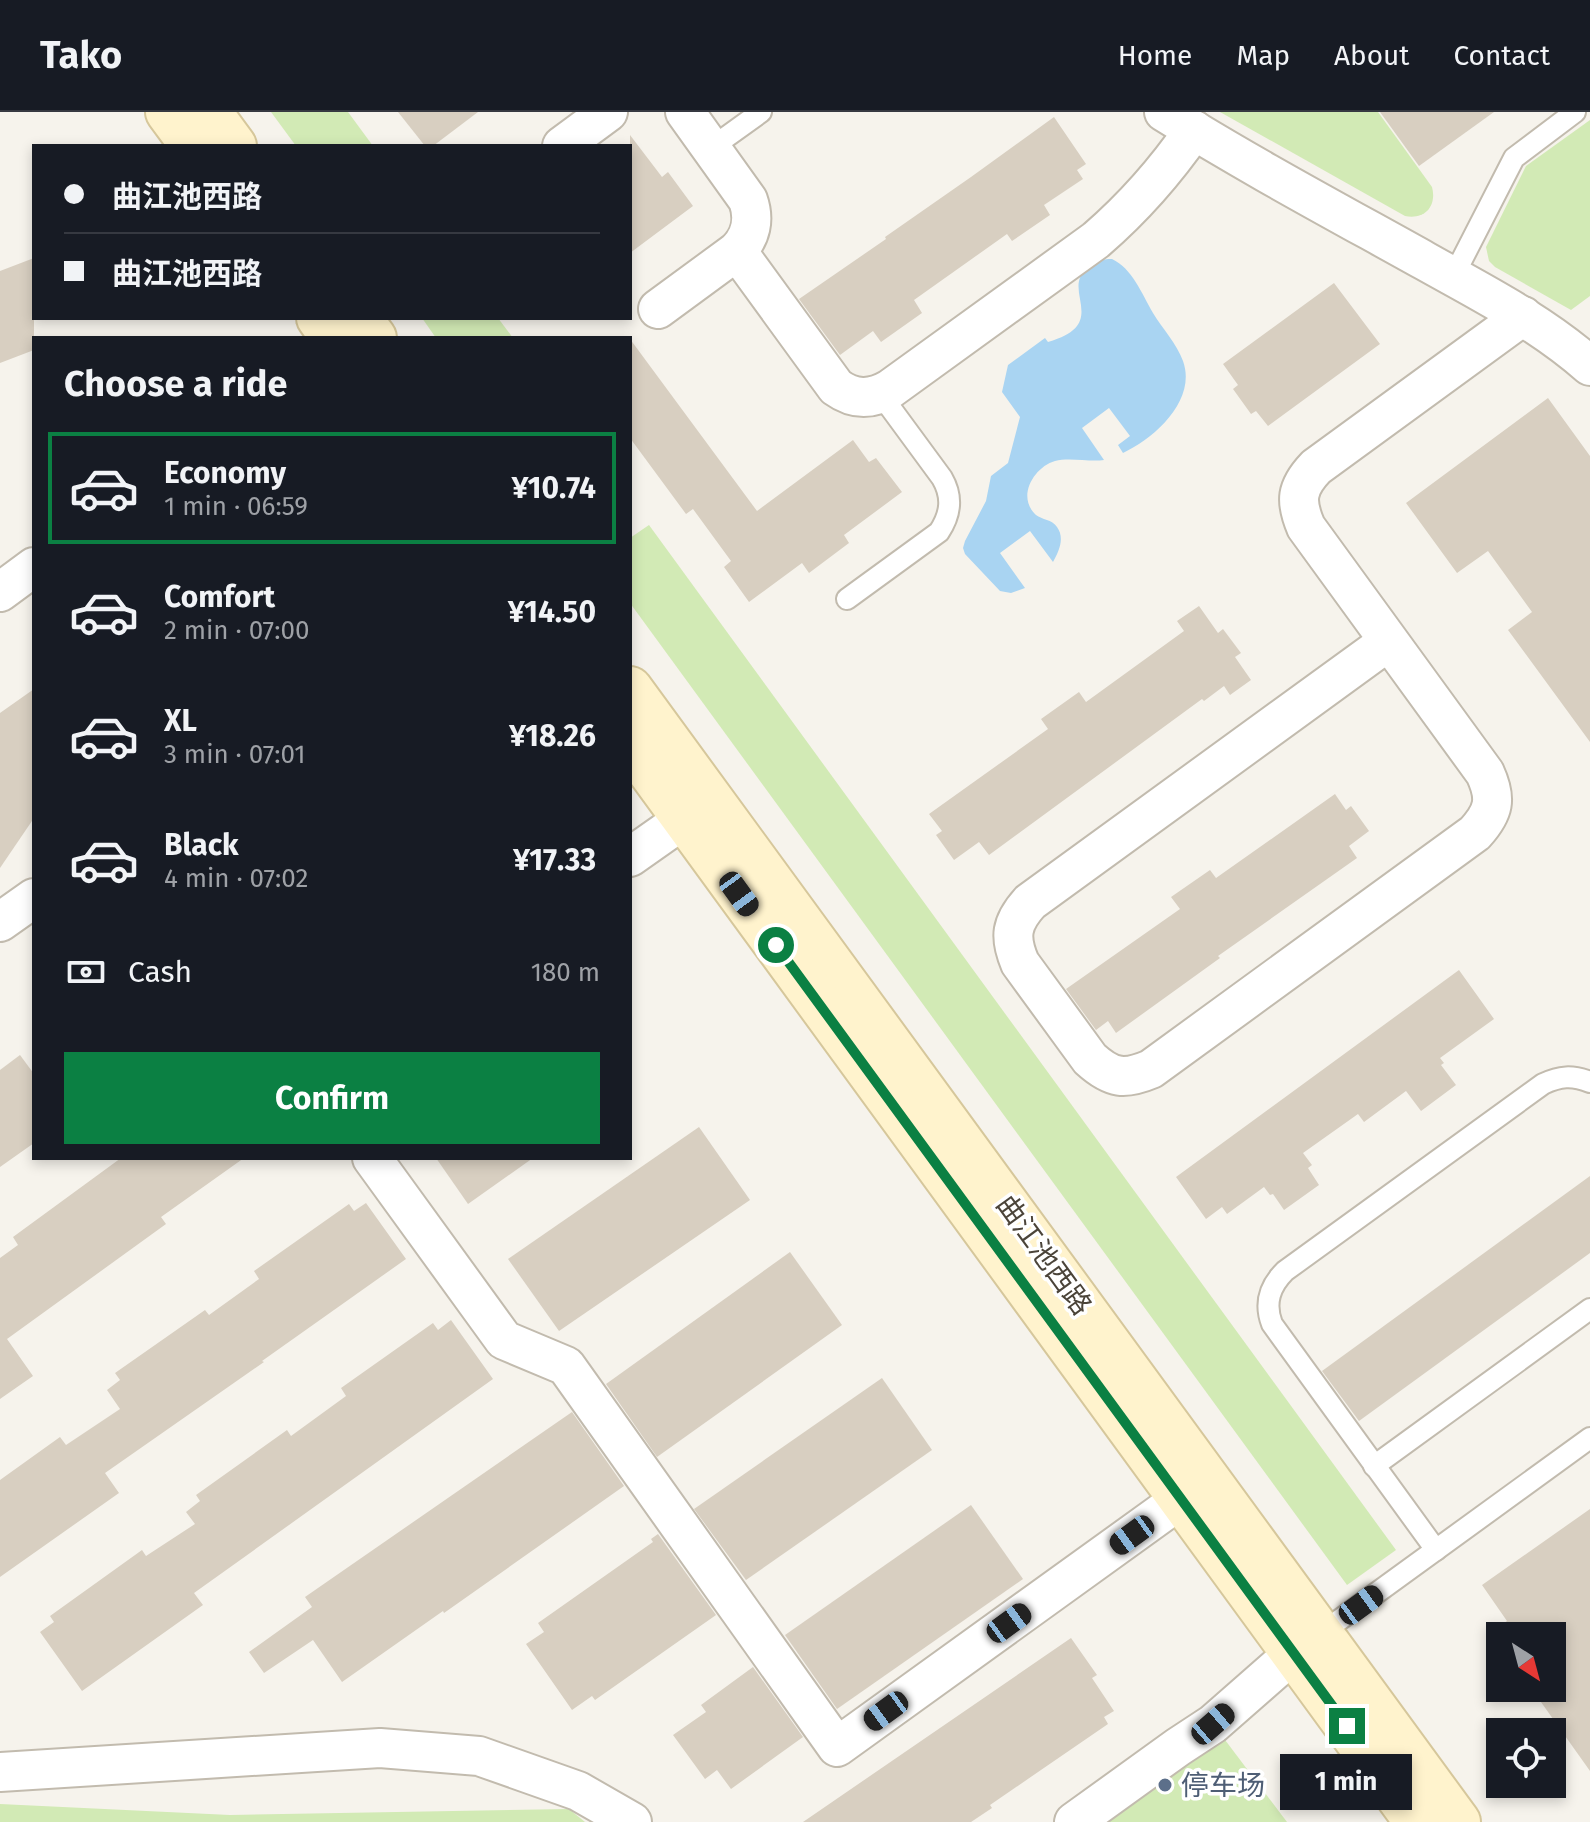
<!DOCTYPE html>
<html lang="en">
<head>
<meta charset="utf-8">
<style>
  body { margin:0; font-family:"Fira Sans","Noto Sans SC",sans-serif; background:#242831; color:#f1f3f6; height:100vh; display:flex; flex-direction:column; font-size:30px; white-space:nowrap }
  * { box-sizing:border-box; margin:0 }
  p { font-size:26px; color:#9ea1a6 }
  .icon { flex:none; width:44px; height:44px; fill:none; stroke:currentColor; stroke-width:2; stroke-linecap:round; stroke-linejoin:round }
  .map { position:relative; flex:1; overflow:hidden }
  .side { position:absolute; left:32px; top:224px; width:600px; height:824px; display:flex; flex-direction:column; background:#171b24; border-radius:0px; box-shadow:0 4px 12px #0003 }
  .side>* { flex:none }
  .banner { position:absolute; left:32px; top:32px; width:600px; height:176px; border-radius:0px; box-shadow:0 4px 12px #0003; display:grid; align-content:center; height:176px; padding:0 32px; background:#171b24 }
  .needle { width:52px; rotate:144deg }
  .buttons { position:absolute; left:1486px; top:1510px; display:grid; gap:16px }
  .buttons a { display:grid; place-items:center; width:80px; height:80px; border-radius:0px; background:#171b24; box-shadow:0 4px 12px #0003; font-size:40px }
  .end { position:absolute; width:36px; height:36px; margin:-18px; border:10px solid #0b8043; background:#fff; box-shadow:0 0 0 4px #fff }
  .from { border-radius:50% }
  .bubble { position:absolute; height:56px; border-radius:0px; background:#171b24; box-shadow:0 4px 12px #0003; font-size:26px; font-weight:700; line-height:56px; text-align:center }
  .car { position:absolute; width:24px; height:48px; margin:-24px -12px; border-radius:10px; box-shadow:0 0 6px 2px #0007; background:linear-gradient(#222 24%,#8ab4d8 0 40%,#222 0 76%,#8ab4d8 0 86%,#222 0) }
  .banner b { display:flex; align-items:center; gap:28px; height:76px; font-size:30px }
  .banner b+b { border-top:2px solid #363941 }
  .banner i { width:20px; height:20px; background:#f1f3f6 }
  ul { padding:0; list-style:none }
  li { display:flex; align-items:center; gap:24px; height:112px; margin:0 16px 12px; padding:0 16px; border:4px solid transparent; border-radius:0px }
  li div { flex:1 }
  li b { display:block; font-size:30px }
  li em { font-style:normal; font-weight:700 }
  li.on { border-color:#0b8043 }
  li>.icon { width:72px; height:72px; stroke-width:1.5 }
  h2 { padding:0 32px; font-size:36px; line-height:96px }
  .pay { display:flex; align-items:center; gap:20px; height:88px; padding:0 32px; font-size:30px }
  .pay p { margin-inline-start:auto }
  .button { display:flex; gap:16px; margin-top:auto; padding:16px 32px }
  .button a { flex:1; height:92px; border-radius:0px; background:#0b8043; color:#fff; font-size:32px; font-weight:700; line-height:92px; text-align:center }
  header { display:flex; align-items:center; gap:48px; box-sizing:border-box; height:112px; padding:0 40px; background:#171b24; border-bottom:2px solid #363941 }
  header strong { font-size:38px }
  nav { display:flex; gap:44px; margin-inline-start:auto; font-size:28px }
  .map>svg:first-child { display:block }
</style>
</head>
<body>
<header>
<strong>Tako</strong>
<nav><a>Home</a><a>Map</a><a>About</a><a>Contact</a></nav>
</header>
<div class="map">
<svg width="1590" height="1710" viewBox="0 0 1590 1710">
  <rect width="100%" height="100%" fill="#f6f3ec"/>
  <g fill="#d2eab5">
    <path d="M271,0h77l25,34h-77z"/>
    <path d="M1220,0h158l54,75c5,19 -7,33 -27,29z"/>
    <path d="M1590,8v176l-19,14 -76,-43 -6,-6 -3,-14 40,-81z"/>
    <path d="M422,206h76l15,20h-77z"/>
    <path d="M649,413l747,1025 -49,35 -717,-982v-65z"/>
    <path d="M1213,1612l74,98h-212z"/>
    <path d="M0,1692l230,11 339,-6 16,13h-585z"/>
  </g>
  <path fill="#a9d4f2" d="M1112,147c20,9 30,35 41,54 9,15 24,31 30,48 14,39 -28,77 -60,92l-5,-8 12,-9 -21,-28 -27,20 22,32c-15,2 -35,-3 -49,1 -21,6 -39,36 -19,54 6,5 16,4 21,12 8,11 2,24 -4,35l-23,-31 -30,22 25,35 -14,5 -11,-2 -35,-37 -2,-6 2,-7 21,-40 5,-25 17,-13 12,-46 -18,-25 6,-27 37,-27 3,4c64,-18 11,-53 40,-74 9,-7 13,-9 24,-9z"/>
  <g fill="#d8cfc1">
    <path d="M398,0h80l-45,34h-8z"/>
    <path d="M1380,0h114l-75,54z"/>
    <path d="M1054,5l32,47 -9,6 6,9 -39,26 6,10 -38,26 -5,-7 -93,66 8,13 -41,29 -8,-11 -33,24 -41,-56 87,-60 -1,-2 86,-60z"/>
    <path d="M630,23l32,42 6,-5 25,34 -63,47z"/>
    <path d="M34,146v92l-34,13v-92z"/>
    <path d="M1334,171l46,61 -112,82 -12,-15 -5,3 -18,-25 5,-4 -15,-21z"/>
    <path d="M630,227l127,172 96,-71 16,22 7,-4 26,34 -58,43 5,8 -40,30 -7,-10 -53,39 -25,-35 7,-6 -38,-52 -7,5 -56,-76z"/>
    <path d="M1548,286l42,58v286l-82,-112 24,-18 -44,-61 -31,22 -51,-70z"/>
    <path d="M1199,494l19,27 5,-4 18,24 -6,4 16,23 -21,15 -6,-9 -20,15 -2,-2 -213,156 -10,-13 -25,18 -18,-25 6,-4 -13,-17 119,-85 -7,-10 38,-27 7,10 98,-71 -7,-10z"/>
    <path d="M34,577v129l-34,50v-155z"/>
    <path d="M1335,682l11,16 5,-4 18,25 -20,15 8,12 -139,98 2,2 -104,75 -8,-12 -12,9 -30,-41 114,-80 -9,-12 39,-27 6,8z"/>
    <path d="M1459,858l35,49 -54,39 4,5 -3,2 15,20 -35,26 -15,-20 -42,31 -6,-8 -55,39 9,12 -4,3 11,17 -35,25 -11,-16 -3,1 -6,-8 -37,27 -5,-7 -16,12 -30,-42z"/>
    <path d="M20,943l14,19v69l-34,24v-97z"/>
    <path d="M699,1015l51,73 -191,131 -51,-72z"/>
    <path d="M121,1046h123l-83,59 5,7 -159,115 26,37 -33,23v-141l18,-13 -5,-8z"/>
    <path d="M436,1046h97l-65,46z"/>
    <path d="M1590,1064v77l-231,168 -37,-50z"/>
    <path d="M366,1091l40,56 -144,102 2,1 -159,111 14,20 -119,84v-97l60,-43 6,8 54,-36 -13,-19 13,-10 -5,-7 90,-63 4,5 50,-36 -5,-8 95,-67 5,7z"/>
    <path d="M790,1140l52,73 -185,132 -51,-73z"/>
    <path d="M451,1208l42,59 -299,214 9,12 -121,86 -42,-59 14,-10 -4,-6 92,-66 4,6 49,-32 -9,-12 14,-11 -4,-6 91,-65 4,6 55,-40 -5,-8 92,-65 5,7z"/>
    <path d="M882,1266l50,72 -186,130 -52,-71z"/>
    <path d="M572,1300l52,74 -180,127 -1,-2 -101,71 -29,-42 -49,33 -15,-21 63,-45 -7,-10z"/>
    <path d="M971,1393l52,74 -186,130 -52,-74z"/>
    <path d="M1590,1397v262l-59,-83h21v-52h-52v7l-8,-11 15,-11 -25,-36z"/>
    <path d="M658,1422l58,81 -121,85 -3,-4 -20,14 -46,-66 18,-12 -6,-9 115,-81 -2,-3z"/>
    <path d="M1071,1526l26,37 -5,3 22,33 -10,6 4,7 -118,81 2,3 -21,14h-168z"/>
    <path d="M753,1555l50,70 -72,52 -14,-19 -12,9 -32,-44 33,-23 -5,-7z"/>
  </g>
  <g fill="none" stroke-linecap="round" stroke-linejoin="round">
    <defs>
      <g id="lane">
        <path d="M711,36l50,-36"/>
        <path d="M1453,165l61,-119 61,-46"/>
        <path d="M847,487l92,-67c12,-18 14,-35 3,-54l-61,-83"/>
        <path d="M1374,1354l216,-157"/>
        <path d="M1436,1438l-164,-226c-8,-21 -2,-38 13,-53l258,-187c17,-8 29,-9 47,-2"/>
        <path d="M1320,1522l270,-196"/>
      </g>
      <g id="street">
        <path d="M1164,0c85,53 173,100 261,149 57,32 115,61 165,105"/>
        <path d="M562,34l46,-34"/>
        <path d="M737,139l99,136c18,13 35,13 54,2l206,-149c37,-32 69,-68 98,-110"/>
        <path d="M658,197l79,-58c14,-14 18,-31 11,-51l-63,-88"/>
        <path d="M0,480l34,-25"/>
        <path d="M1389,529l-359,261c-19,21 -21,35 -10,61l70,96c22,20 35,21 61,10l324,-236c19,-21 22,-34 10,-60l-179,-246c-11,-26 -10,-39 10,-60l207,-151"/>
        <path d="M630,745l54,-38"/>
        <path d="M0,810l34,-24"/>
        <path d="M372,1046l132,182 62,26 271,381 344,-248"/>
        <path d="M0,1660l380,-24 99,8 99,35 54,31"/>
        <path d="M1074,1710l104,-75 35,-23 81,-71 22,-16"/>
      </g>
      <g id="secondary">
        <path d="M168,0l25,34"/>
        <path d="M209,0l25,34"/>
        <path d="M319,206l14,20"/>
        <path d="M359,206l15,20"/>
        <path d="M630,577l828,1133"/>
        <path d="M630,632l787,1078"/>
      </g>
    </defs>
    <use href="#lane" stroke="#c2bbae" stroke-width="24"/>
    <use href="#street" stroke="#c2bbae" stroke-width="42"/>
    <use href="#secondary" stroke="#d6c79b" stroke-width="48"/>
    <use href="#lane" stroke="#fff" stroke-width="20"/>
    <use href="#street" stroke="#fff" stroke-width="38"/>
    <use href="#secondary" stroke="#fff3cd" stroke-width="44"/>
  </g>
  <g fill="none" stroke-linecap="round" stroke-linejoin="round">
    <path stroke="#0b8043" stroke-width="10" d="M776,833l571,781"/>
  </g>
  <circle fill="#5c6f8a" stroke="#fff" stroke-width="3" cx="1165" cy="1673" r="8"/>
  <g text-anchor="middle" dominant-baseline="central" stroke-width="7" stroke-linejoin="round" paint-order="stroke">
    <g font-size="28" fill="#4b4439" stroke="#fff">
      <text transform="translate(1044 1143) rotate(54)">曲江池西路</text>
    </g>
    <g font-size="28" fill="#4e5e75" stroke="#fff" text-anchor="start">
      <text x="1181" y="1673">停车场</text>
    </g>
  </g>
</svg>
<div class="buttons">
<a><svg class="needle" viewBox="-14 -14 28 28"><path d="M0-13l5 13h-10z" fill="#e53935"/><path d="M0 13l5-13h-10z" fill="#9ea1a6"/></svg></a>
<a><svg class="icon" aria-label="locate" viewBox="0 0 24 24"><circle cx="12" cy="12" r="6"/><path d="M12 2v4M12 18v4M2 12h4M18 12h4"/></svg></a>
</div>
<i class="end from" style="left:776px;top:833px"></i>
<i class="end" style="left:1347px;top:1614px"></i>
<div class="bubble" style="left:1280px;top:1642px;width:132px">1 min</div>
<i class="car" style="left:739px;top:782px;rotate:144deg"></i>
<i class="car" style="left:1132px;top:1423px;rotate:234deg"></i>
<i class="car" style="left:1361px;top:1493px;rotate:54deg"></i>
<i class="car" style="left:1009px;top:1511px;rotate:54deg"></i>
<i class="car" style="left:886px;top:1599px;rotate:234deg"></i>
<i class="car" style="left:1213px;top:1612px;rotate:49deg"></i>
<div class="banner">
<b><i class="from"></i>曲江池西路</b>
<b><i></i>曲江池西路</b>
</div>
<section class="side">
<h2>Choose a ride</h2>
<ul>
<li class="on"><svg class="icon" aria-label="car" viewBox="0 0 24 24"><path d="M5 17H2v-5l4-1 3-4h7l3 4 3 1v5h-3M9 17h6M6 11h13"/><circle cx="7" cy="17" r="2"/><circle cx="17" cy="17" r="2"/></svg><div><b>Economy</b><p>1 min · 06:59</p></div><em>¥10.74</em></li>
<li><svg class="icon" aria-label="car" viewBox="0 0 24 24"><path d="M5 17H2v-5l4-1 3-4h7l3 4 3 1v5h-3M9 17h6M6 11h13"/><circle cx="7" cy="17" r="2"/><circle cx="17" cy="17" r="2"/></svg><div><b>Comfort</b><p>2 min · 07:00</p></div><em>¥14.50</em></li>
<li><svg class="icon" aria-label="car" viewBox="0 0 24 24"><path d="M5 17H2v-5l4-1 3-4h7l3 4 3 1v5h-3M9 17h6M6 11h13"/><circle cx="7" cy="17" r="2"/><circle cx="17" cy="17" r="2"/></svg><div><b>XL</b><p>3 min · 07:01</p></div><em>¥18.26</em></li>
<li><svg class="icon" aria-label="car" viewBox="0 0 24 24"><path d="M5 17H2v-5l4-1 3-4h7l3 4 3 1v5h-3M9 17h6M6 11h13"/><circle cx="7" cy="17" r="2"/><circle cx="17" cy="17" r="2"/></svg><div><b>Black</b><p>4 min · 07:02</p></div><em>¥17.33</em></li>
</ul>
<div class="pay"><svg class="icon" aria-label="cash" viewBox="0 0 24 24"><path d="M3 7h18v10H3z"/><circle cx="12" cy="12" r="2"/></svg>Cash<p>180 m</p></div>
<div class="button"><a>Confirm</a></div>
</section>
</div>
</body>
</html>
